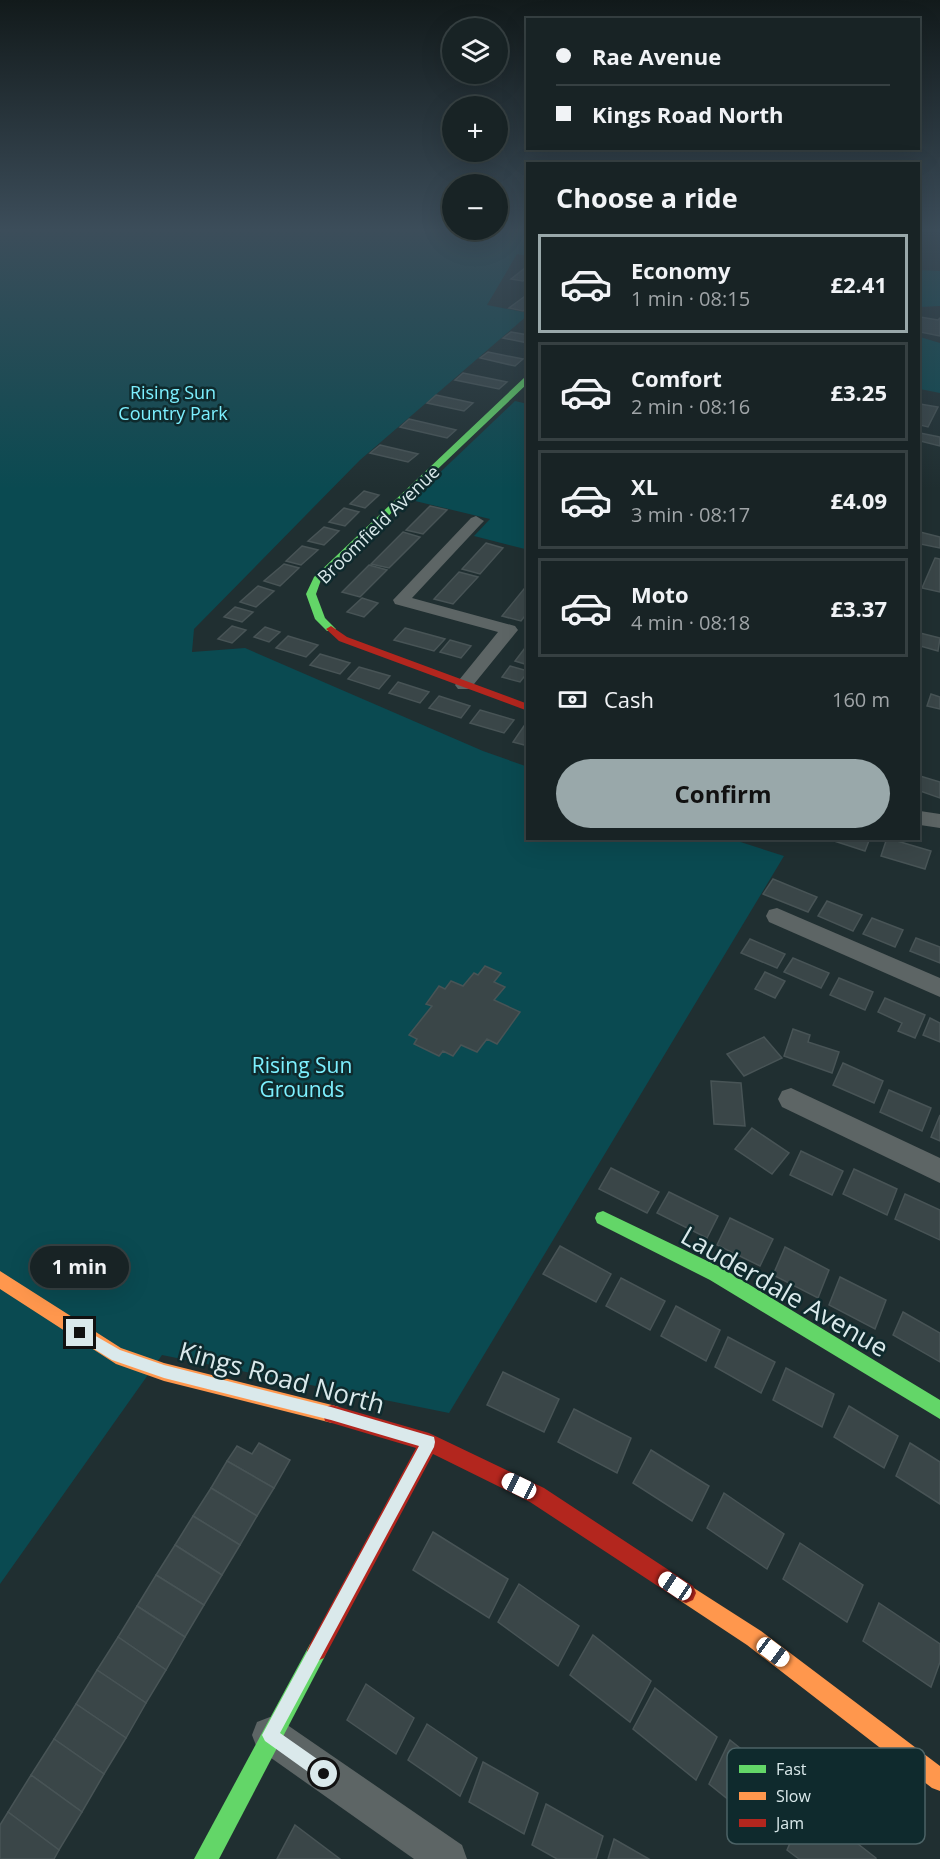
<!DOCTYPE html>
<html lang="en">
<head>
<meta charset="utf-8">
<style>
  body { margin:0; font-family:"Open Sans",sans-serif; background:#212b2d; color:#f1f3f6; height:100vh; display:flex; flex-direction:column; font-size:22px; white-space:nowrap }
  * { box-sizing:border-box; margin:0 }
  p { font-size:20px; color:#9fa4a7 }
  .icon { flex:none; width:33px; height:33px; fill:none; stroke:currentColor; stroke-width:2; stroke-linecap:round; stroke-linejoin:round }
  .map { position:relative; flex:1; overflow:hidden }
  .sheet { position:absolute; left:526px; top:162px; width:394px; height:678px; display:flex; flex-direction:column; background:#182325; border-radius:0px; box-shadow:0 6px 24px #0002,0 0 0 2px #364042 }
  .sheet>* { flex:none }
  .top-card { position:absolute; left:526px; top:18px; width:394px; height:132px; border-radius:0px; box-shadow:0 6px 24px #0002,0 0 0 2px #364042; display:grid; align-content:center; height:132px; padding:0 30px; background:#182325 }
  .fabs { position:absolute; left:442px; top:18px; display:grid; gap:12px }
  .fabs a { display:grid; place-items:center; width:66px; height:66px; border-radius:50%; background:#182325; box-shadow:0 6px 24px #0002,0 0 0 2px #364042; font-size:30px }
  .end { position:absolute; width:27px; height:27px; margin:-14px; border:8px solid #dae9eb; background:#111; box-shadow:0 0 0 3px #111 }
  .from { border-radius:50% }
  .bubble { position:absolute; height:42px; border-radius:21px; background:#182325; box-shadow:0 6px 24px #0002,0 0 0 2px #364042; font-size:20px; font-weight:700; line-height:42px; text-align:center }
  .car { position:absolute; width:18px; height:36px; margin:-18px -9px; border-radius:8px; box-shadow:0 0 4px 2px #0007; background:linear-gradient(#fff 24%,#345 0 40%,#fff 0 76%,#345 0 86%,#fff 0) }
  .top-card b { display:flex; align-items:center; gap:21px; height:57px; font-size:22px }
  .top-card b+b { border-top:2px solid #364042 }
  .top-card i { width:15px; height:15px; background:#f1f3f6 }
  ul { padding:0; list-style:none }
  li { display:flex; align-items:center; gap:18px; height:99px; margin:0 12px 9px; padding:0 18px; border:3px solid #364042; border-radius:0px }
  li div { flex:1 }
  li b { display:block; font-size:22px }
  li em { font-style:normal; font-weight:700 }
  li.on { border-color:#99a8aa }
  li>.icon { width:54px; height:54px; stroke-width:1.5 }
  h2 { padding:0 30px; font-size:27px; line-height:72px }
  .pay { display:flex; align-items:center; gap:15px; height:66px; padding:0 30px; font-size:22px }
  .pay p { margin-inline-start:auto }
  .button { display:flex; gap:12px; margin-top:auto; padding:12px 30px }
  .button a { flex:1; height:69px; border-radius:36px; background:#99a8aa; color:#111; font-size:24px; font-weight:700; line-height:69px; text-align:center }
  .map>svg:first-child { display:block }
</style>
</head>
<body>
<div class="map">
<svg width="940" height="1859" viewBox="0 0 940 1859">
  <rect width="100%" height="100%" fill="#202f31"/>
  <g fill="#0a4a51">
    <path d="M0,229h528v27l-11,-2 -30,51 41,8v2l-168,145 -166,169 -2,23 53,-4 238,103 45,16v71l203,1 53,17 -335,557 -287,-58 -162,229z"/>
    <path d="M920,270l20,1v35l-20,1z"/>
    <path d="M920,337l20,6v50l-20,-4z"/>
    <path d="M515,401l13,3v141l-3,4 -51,-13 16,-17 -79,-19z"/>
  </g>
  <g fill="#3a4648" stroke="#485456" stroke-width="1.5">
    <path d="M525,268h3v9l-5,4 -12,-2z"/>
    <path d="M524,297h4v10l-5,4 -14,-3z"/>
    <path d="M920,317l18,3 2,-2v18l-20,-4z"/>
    <path d="M511,332l17,3v8l-25,-5z"/>
    <path d="M488,352l35,7 -8,7 -35,-8z"/>
    <path d="M463,373l44,9 -8,7 -44,-9z"/>
    <path d="M436,395l37,8 -9,8 -37,-8z"/>
    <path d="M920,404l18,3 -10,20 -8,-2z"/>
    <path d="M409,419l47,11 -9,8 -47,-11z"/>
    <path d="M920,433l20,4v9l-20,-5z"/>
    <path d="M380,445l38,9 -10,8 -38,-9z"/>
    <path d="M364,491l15,4 -14,13 -15,-4z"/>
    <path d="M430,506l17,4 -24,24 -17,-4z"/>
    <path d="M344,508l15,4 -14,14 -16,-4z"/>
    <path d="M324,527l15,4 -15,14 -16,-4z"/>
    <path d="M403,532l17,5 -31,31 -18,-4z"/>
    <path d="M920,532l20,5v11l-20,-4z"/>
    <path d="M486,543l17,5 -23,26 -18,-5z"/>
    <path d="M302,546l16,4 -17,15 -15,-4z"/>
    <path d="M935,558l5,1v33l-18,-4z"/>
    <path d="M284,564l15,4 -19,18 -16,-5z"/>
    <path d="M369,565l18,5 -27,27 -18,-5z"/>
    <path d="M459,572l19,5 -25,27 -19,-5z"/>
    <path d="M528,584v28l-7,9 -19,-5z"/>
    <path d="M258,586l16,5 -18,16 -16,-5z"/>
    <path d="M362,598l16,5 -14,14 -17,-5z"/>
    <path d="M235,607l18,5 -11,10 -18,-5z"/>
    <path d="M232,626l14,4 -14,13 -14,-4z"/>
    <path d="M265,627l15,5 -11,10 -15,-5z"/>
    <path d="M405,628l40,11 -11,12 -40,-11z"/>
    <path d="M920,633l20,5 -2,13 -18,-5z"/>
    <path d="M288,636l30,9 -12,12 -30,-9z"/>
    <path d="M450,640l21,6 -10,12 -21,-6z"/>
    <path d="M528,644v21l-13,-4z"/>
    <path d="M320,654l30,9 -10,11 -30,-9z"/>
    <path d="M510,666l18,5v1l-8,10 -18,-5z"/>
    <path d="M359,667l31,9 -11,13 -31,-10z"/>
    <path d="M398,682l31,10 -9,11 -31,-10z"/>
    <path d="M931,694l9,3v12l-13,-3z"/>
    <path d="M439,696l31,10 -9,12 -32,-10z"/>
    <path d="M480,710l34,10 -10,13 -34,-10z"/>
    <path d="M524,726l4,2v18l-15,-4z"/>
    <path d="M920,776l20,6v16l-20,-7z"/>
    <path d="M825,838h45l-5,13z"/>
    <path d="M887,838l44,13 -6,18 -44,-13z"/>
    <path d="M773,879l44,18 -9,15 -45,-18z"/>
    <path d="M827,901l35,14 -9,16 -35,-15z"/>
    <path d="M872,918l31,12 -8,17 -32,-13z"/>
    <path d="M916,938l24,9v16l-30,-12z"/>
    <path d="M750,939l35,15 -8,14 -36,-15z"/>
    <path d="M793,958l36,15 -8,15 -37,-16z"/>
    <path d="M485,966l16,7 -7,9 11,5 -11,13 26,12 -23,32 -10,-5 -10,13 -16,-7 -8,11 -10,-5 -4,5 -25,-12 3,-5 -8,-4 23,-29 -6,-2 13,-18 6,3 6,-8 12,5 11,-13 4,2z"/>
    <path d="M765,972l20,9 -10,17 -20,-9z"/>
    <path d="M839,978l34,14 -8,18 -35,-15z"/>
    <path d="M885,998l40,17 -10,23 -17,-7 4,-8 -24,-11z"/>
    <path d="M930,1018l10,5v19l-17,-7z"/>
    <path d="M793,1029l17,6 -2,7 31,10 -7,21 -48,-17z"/>
    <path d="M764,1037l18,21 -38,18 -17,-22z"/>
    <path d="M843,1063l40,18 -9,22 -41,-18z"/>
    <path d="M711,1081l30,2 4,43 -31,-2z"/>
    <path d="M889,1090l42,18 -9,23 -42,-19z"/>
    <path d="M940,1115v26l-9,-4z"/>
    <path d="M752,1128l37,25 -17,21 -37,-25z"/>
    <path d="M801,1151l42,20 -11,24 -42,-20z"/>
    <path d="M611,1168l48,24 -12,21 -48,-24z"/>
    <path d="M854,1169l43,20 -10,26 -44,-21z"/>
    <path d="M669,1192l49,24 -11,22 -50,-25z"/>
    <path d="M905,1194l35,16v30l-45,-21z"/>
    <path d="M730,1218l43,21 -13,27 -43,-21z"/>
    <path d="M560,1246l51,28 -15,28 -53,-28z"/>
    <path d="M785,1247l44,23 -11,28 -45,-23z"/>
    <path d="M840,1277l46,23 -11,29 -46,-24z"/>
    <path d="M621,1278l44,23 -15,29 -44,-24z"/>
    <path d="M676,1306l44,24 -14,31 -45,-25z"/>
    <path d="M903,1312l37,21v29l-47,-27z"/>
    <path d="M728,1337l47,25 -14,31 -46,-26z"/>
    <path d="M786,1368l48,26 -12,33 -49,-27z"/>
    <path d="M503,1372l56,27 -15,33 -57,-27z"/>
    <path d="M849,1406l49,30 -14,32 -50,-31z"/>
    <path d="M574,1409l57,29 -14,35 -59,-31z"/>
    <path d="M259,1443l31,17 -16,28 -47,-27 10,-15 15,8z"/>
    <path d="M910,1443l30,19v42l-44,-28z"/>
    <path d="M651,1450l58,36 -17,35 -59,-38z"/>
    <path d="M227,1461l47,27 -17,28 -46,-28z"/>
    <path d="M211,1488l46,28 -17,29 -47,-29z"/>
    <path d="M724,1493l60,41 -17,35 -60,-41z"/>
    <path d="M193,1516l47,29 -18,30 -47,-30z"/>
    <path d="M433,1532l75,47 -19,39 -76,-48z"/>
    <path d="M800,1543l63,42 -16,37 -64,-43z"/>
    <path d="M175,1545l47,30 -18,30 -48,-30z"/>
    <path d="M156,1575l48,30 -19,32 -48,-31z"/>
    <path d="M519,1584l60,42 -21,40 -60,-44z"/>
    <path d="M879,1603l61,41v18l-9,25 -68,-46z"/>
    <path d="M137,1606l48,31 -19,33 -48,-33z"/>
    <path d="M593,1635l58,46 -21,41 -60,-47z"/>
    <path d="M118,1637l48,33 -20,33 -49,-33z"/>
    <path d="M97,1670l49,33 -20,35 -50,-34z"/>
    <path d="M366,1684l48,34 -18,36 -49,-34z"/>
    <path d="M655,1688l62,49 -21,43 -63,-51z"/>
    <path d="M76,1704l50,34 -22,36 -50,-35z"/>
    <path d="M427,1724l50,34 -17,38 -52,-36z"/>
    <path d="M54,1739l50,35 -22,38 -51,-37z"/>
    <path d="M730,1740l65,52 -20,45 -66,-53z"/>
    <path d="M483,1762l55,31 -14,41 -55,-32z"/>
    <path d="M31,1775l51,37 -23,38 -51,-38z"/>
    <path d="M546,1804l57,32 -7,23h-39l-25,-14z"/>
    <path d="M807,1804l69,54v1h-77l-12,-9z"/>
    <path d="M8,1812l51,38 -5,9h-54v-34z"/>
    <path d="M295,1825l45,34h-63z"/>
    <path d="M614,1839l35,20h-41z"/>
  </g>
  <g fill="none" stroke-linecap="round" stroke-linejoin="round">
    <g fill="#5d6565" fill-rule="evenodd">
      <path d="M476,516l8,5 -3,3 -69,74 103,28 3,4 -48,59h-12l-3,-4 43,-53 -103,-28 -2,-4 78,-82z"/>
      <path d="M920,811l20,3v14l-20,-3z"/>
      <path d="M777,908l163,70v19l-171,-75 -3,-6 3,-6z"/>
      <path d="M791,1088l149,70v25l-158,-76 -4,-8 4,-8z"/>
      <path d="M270,1717l13,5 179,123 5,14h-53l-157,-111 -5,-13 5,-13z"/>
    </g>
    <g fill="#63d668" fill-rule="evenodd">
      <path d="M525,377h3v6l-207,197 -5,14 9,24 11,11 -1,2h-8l-12,-12 -9,-25 8,-17z"/>
      <path d="M603,1211l119,57 218,132v19l-230,-139 -113,-57 -2,-5 2,-5z"/>
      <path d="M317,1641l7,3 3,7 -3,7 -105,201h-25l116,-215z"/>
    </g>
    <g fill="#ff974d" fill-rule="evenodd">
      <path d="M0,1271l121,77 43,15 168,42 7,2 2,7 -2,7 -7,2 -168,-42 -48,-17 -116,-75z"/>
      <path d="M686,1583l75,48 179,135v25l-8,-3 -185,-143 -68,-45 -3,-7 3,-7z"/>
    </g>
    <g fill="#b3261e" fill-rule="evenodd">
      <path d="M331,626l16,11 181,67v7l-189,-70 -13,-12z"/>
      <path d="M332,1405l97,28 115,55 149,98 3,7 -3,7 -7,3 -7,-3 -149,-98 -97,-48 -109,204 -7,3 -7,-3 -3,-7 3,-7 106,-196 -91,-27 -2,-7 2,-7z"/>
    </g>
  </g>
  <linearGradient id="sky" x2="0" y2="1"><stop stop-color="#121a1b"/><stop offset="0.47" stop-color="#3c4d5a"/><stop offset="1" stop-color="#3c4d5a" stop-opacity="0"/></linearGradient>
  <rect width="940" height="489" fill="url(#sky)"/>
  <path fill="#dae9eb" d="M80,1327l40,23 44,15 167,42 103,30 1,5 -1,5 -154,286 50,35 2,6 -2,5 -6,3 -6,-3 -53,-38 -3,-6 157,-289 -88,-26 -167,-42 -52,-18 -37,-23 -2,-4 2,-4z"/>
  <g text-anchor="middle" dominant-baseline="central" stroke-width="5" stroke-linejoin="round" paint-order="stroke">
    <g font-size="18" fill="#7df0ff" stroke="#0f2a2d">
      <text x="173" y="392">Rising Sun<tspan x="173" dy="21">Country Park</tspan></text>
    </g>
    <g font-size="18" fill="#dae9eb" stroke="#0f2a2d">
      <text transform="translate(378 524) rotate(-44)">Broomfield Avenue</text>
    </g>
    <g font-size="21" fill="#7df0ff" stroke="#0f2a2d">
      <text x="302" y="1065">Rising Sun<tspan x="302" dy="24">Grounds</tspan></text>
    </g>
    <g font-size="26" fill="#dae9eb" stroke="#0f2a2d">
      <text transform="translate(785 1291) rotate(30)">Lauderdale Avenue</text>
      <text transform="translate(282 1377) rotate(15)">Kings Road North</text>
    </g>
  </g>
  <rect x="727" y="1748" width="198" height="96" rx="9" fill="#0f2a2d" stroke="#4c6366" stroke-width="1.5"/>
  <rect x="739" y="1765" width="27" height="8" fill="#63d668"/>
  <rect x="739" y="1792" width="27" height="8" fill="#ff974d"/>
  <rect x="739" y="1819" width="27" height="8" fill="#b3261e"/>
  <g font-size="16" fill="#dae9eb">
    <text x="776" y="1775">Fast</text>
    <text x="776" y="1802">Slow</text>
    <text x="776" y="1829">Jam</text>
  </g>
</svg>
<div class="fabs">
<a><svg class="icon" aria-label="layers" viewBox="0 0 24 24"><path d="M12 4l9 5-9 5-9-5zM3 14l9 5 9-5"/></svg></a>
<a>+</a>
<a>−</a>
</div>
<i class="end from" style="left:324px;top:1774px"></i>
<i class="end" style="left:80px;top:1333px"></i>
<div class="bubble" style="left:30px;top:1246px;width:99px">1 min</div>
<i class="car" style="left:519px;top:1486px;rotate:296deg"></i>
<i class="car" style="left:675px;top:1586px;rotate:304deg"></i>
<i class="car" style="left:773px;top:1652px;rotate:127deg"></i>
<div class="top-card">
<b><i class="from"></i>Rae Avenue</b>
<b><i></i>Kings Road North</b>
</div>
<section class="sheet">
<h2>Choose a ride</h2>
<ul>
<li class="on"><svg class="icon" aria-label="car" viewBox="0 0 24 24"><path d="M5 17H2v-5l4-1 3-4h7l3 4 3 1v5h-3M9 17h6M6 11h13"/><circle cx="7" cy="17" r="2"/><circle cx="17" cy="17" r="2"/></svg><div><b>Economy</b><p>1 min · 08:15</p></div><em>£2.41</em></li>
<li><svg class="icon" aria-label="car" viewBox="0 0 24 24"><path d="M5 17H2v-5l4-1 3-4h7l3 4 3 1v5h-3M9 17h6M6 11h13"/><circle cx="7" cy="17" r="2"/><circle cx="17" cy="17" r="2"/></svg><div><b>Comfort</b><p>2 min · 08:16</p></div><em>£3.25</em></li>
<li><svg class="icon" aria-label="car" viewBox="0 0 24 24"><path d="M5 17H2v-5l4-1 3-4h7l3 4 3 1v5h-3M9 17h6M6 11h13"/><circle cx="7" cy="17" r="2"/><circle cx="17" cy="17" r="2"/></svg><div><b>XL</b><p>3 min · 08:17</p></div><em>£4.09</em></li>
<li><svg class="icon" aria-label="car" viewBox="0 0 24 24"><path d="M5 17H2v-5l4-1 3-4h7l3 4 3 1v5h-3M9 17h6M6 11h13"/><circle cx="7" cy="17" r="2"/><circle cx="17" cy="17" r="2"/></svg><div><b>Moto</b><p>4 min · 08:18</p></div><em>£3.37</em></li>
</ul>
<div class="pay"><svg class="icon" aria-label="cash" viewBox="0 0 24 24"><path d="M3 7h18v10H3z"/><circle cx="12" cy="12" r="2"/></svg>Cash<p>160 m</p></div>
<div class="button"><a>Confirm</a></div>
</section>
</div>
</body>
</html>
